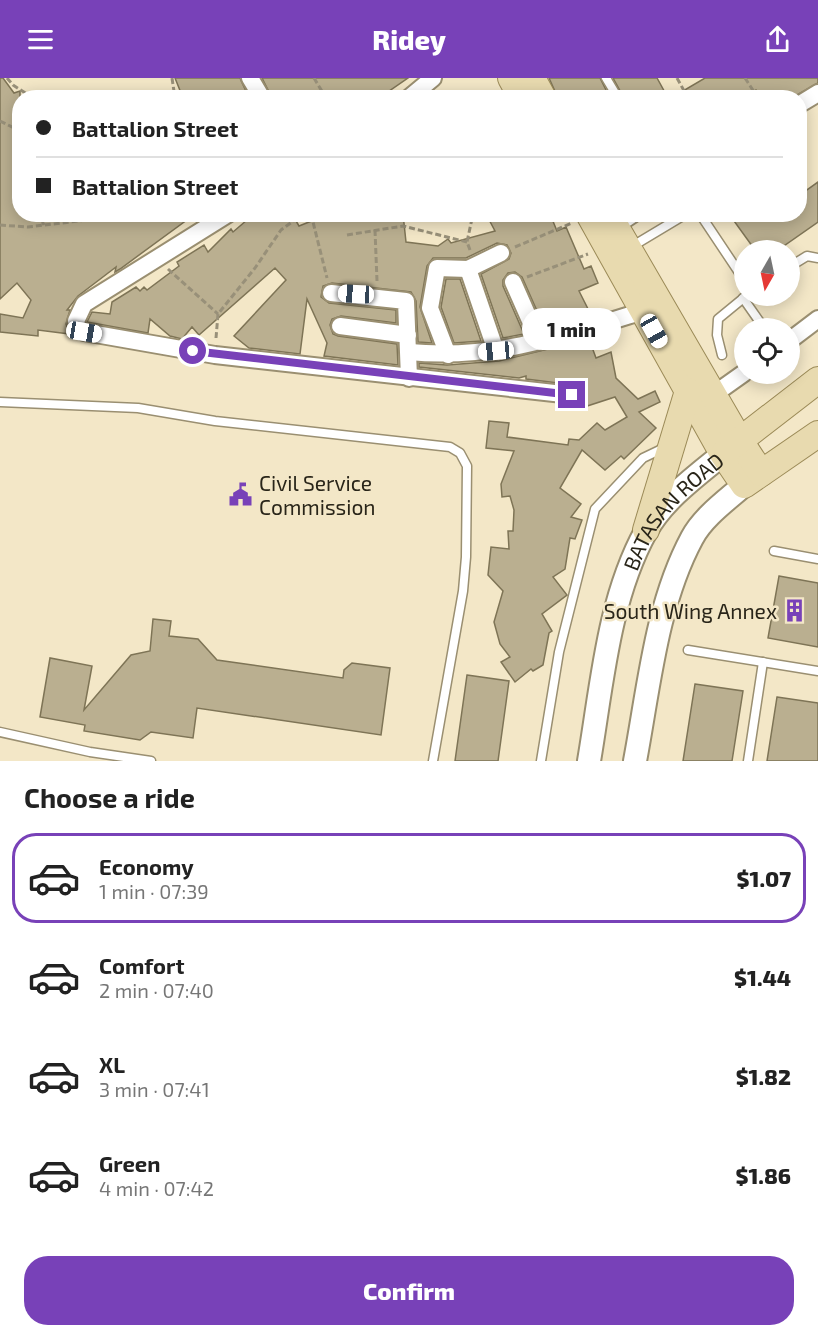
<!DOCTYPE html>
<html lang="en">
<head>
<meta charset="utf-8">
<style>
  body { margin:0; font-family:"Exo 2",sans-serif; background:#f6f6f6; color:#222; height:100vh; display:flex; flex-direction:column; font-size:22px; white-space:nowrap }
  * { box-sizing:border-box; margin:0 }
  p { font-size:20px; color:#767676 }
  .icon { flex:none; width:33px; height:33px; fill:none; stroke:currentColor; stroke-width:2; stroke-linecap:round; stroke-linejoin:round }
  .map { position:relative; height:683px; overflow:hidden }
  .details { display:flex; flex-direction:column; background:#fff; flex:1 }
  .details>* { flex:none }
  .hud { position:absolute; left:12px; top:12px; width:795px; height:132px; border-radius:24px; box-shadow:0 3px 15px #0003; display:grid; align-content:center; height:132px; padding:0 24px; background:#fff }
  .needle { width:39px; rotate:189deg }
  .buttons { position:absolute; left:734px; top:162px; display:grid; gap:12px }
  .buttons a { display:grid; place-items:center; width:66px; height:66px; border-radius:50%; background:#fff; box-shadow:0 3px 15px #0003; font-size:30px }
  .end { position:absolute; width:27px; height:27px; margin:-14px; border:8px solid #7841b8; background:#fff; box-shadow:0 0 0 3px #fff }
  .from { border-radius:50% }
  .bubble { position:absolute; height:42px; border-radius:21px; background:#fff; box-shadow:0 3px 15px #0003; font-size:20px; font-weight:800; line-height:42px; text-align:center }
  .car { position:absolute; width:18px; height:36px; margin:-18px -9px; border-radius:8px; box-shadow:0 0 4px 2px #0007; background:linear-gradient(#fff 24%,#345 0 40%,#fff 0 76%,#345 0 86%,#fff 0) }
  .hud b { display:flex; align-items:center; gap:21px; height:57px; font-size:22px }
  .hud b+b { border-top:2px solid #e0e0e0 }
  .hud i { width:15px; height:15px; background:#222 }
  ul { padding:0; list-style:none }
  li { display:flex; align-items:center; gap:18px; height:90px; margin:0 12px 9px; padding:0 12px; border:3px solid transparent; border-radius:24px }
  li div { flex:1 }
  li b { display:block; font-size:22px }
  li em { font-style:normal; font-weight:800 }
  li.selected { border-color:#7841b8 }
  li>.icon { width:54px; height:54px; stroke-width:1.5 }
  h2 { padding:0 24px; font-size:27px; line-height:72px }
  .button { display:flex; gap:12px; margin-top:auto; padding:12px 24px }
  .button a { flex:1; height:69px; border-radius:24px; background:#7841b8; color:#fff; font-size:24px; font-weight:800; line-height:69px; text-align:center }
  header { display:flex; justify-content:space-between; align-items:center; height:78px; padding:0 24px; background:#7841b8; color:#fff; font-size:27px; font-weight:800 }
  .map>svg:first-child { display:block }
</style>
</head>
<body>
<header><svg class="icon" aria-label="menu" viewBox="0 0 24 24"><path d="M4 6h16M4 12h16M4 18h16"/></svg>Ridey<svg class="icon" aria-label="share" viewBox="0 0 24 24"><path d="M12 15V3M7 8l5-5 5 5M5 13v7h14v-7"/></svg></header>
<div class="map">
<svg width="818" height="683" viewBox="0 0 818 683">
  <rect width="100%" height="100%" fill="#f3e7c7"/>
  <g fill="#baaf90" stroke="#7e7456" stroke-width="1.5">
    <path d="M0,0h3l11,15 6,-2v86l-4,10 4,2v25h175l-75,55 -5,3 1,-5 -38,29 -11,14h3l-4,14 4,10 -32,-4v6l-38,-4v-18l23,4 8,-18 -14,-17 -17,16z"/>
    <path d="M175,0h65l9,20h-66z"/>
    <path d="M262,0h146l-29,20h-107z"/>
    <path d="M549,0h51l10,20h-52z"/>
    <path d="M613,0h44l11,20h-44z"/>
    <path d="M705,0h113v5l-26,15h-32l-4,-8 -13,8h-72z"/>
    <path d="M818,104v40l-40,28h-23l-26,-36h71v-19z"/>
    <path d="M254,136h38l7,12 30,-12h74l3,28 32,4 10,-7 3,4 44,-12 -9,-17h64l7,17 9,-4 18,42 7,-3 7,17 -19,8 9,18 -8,4 2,6 -37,10 -23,-52 -7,-5 -7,1 -5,7v6l21,48 -21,4 -22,-64 28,-15 2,-6 -4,-8 -10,-2 -31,15h-33l-6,8 -7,41 12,36 -14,-1 -2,-41 -5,-9 -79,-9 -9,3 -2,11 8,6 67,7v13l-55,-7 -9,3 -2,6 3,9 5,2 59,8 1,21 -74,-9 3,-13 -20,-44 -7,55 -51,-6 -15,-12 52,-56 -11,-12 -76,67 -7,-8 -10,12 -12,-3 -20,-17 -2,14 -61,-11 5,-10 18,2 2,-12 24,-15 4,4 4,-4 3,3 32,-24 -2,-4 27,-17 4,7 23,-23 2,3z"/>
    <path d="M446,201h14l21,62 -27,2 -13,-36z"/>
    <path d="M589,261l7,19 15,-6 5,26 22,21 17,-8 5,11 -21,10 17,16 -32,31 -3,-3 -16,14 -23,-20 -22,38 21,16 -10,13 11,3 -7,19 -5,-1 -5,31 -12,8 14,18 -25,19 10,17 -3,2 -6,32 -10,6 -2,-2 -16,13 -14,-20 9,-5 -10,-13 -6,-22 9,-31 -15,-16 3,-28 18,2 -1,-18h5l1,-21 -4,-14 -8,1 -1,-13 13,-33 -28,-3 3,-27 20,2 -2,14 61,8 1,-6 10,1 18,-17 8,7 22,-13 -12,-20 -37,12 -2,-5 5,-3 1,-10 -8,-6 -48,-6v-3l-7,2 -100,-11v-4l28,2 52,-4z"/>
    <path d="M779,498l39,7v64l-50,-9z"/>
    <path d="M153,541l18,2 -2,15 29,3 19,21 126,18 1,-8 8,-7 38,5 -9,67 -184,-27 -4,30 -42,-6 -11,8 -56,-9 1,-6 -45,-8 10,-59 42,8 -8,44 47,-55 19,-4z"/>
    <path d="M467,597l42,6 -11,80h-43z"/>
    <path d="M695,606l48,7 -11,70h-49z"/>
    <path d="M777,619l41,6v58h-51z"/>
  </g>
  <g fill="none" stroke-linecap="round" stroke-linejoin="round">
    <defs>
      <g id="service">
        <path d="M606,0l12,20"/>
        <path d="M700,136l44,66"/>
        <path d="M631,169l55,-33"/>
        <path d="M789,189l18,-11 11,2"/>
        <path d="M743,220l21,30"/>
        <path d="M722,277l-5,-20 1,-16 28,-23"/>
        <path d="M0,324l138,6 77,13 235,26 10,6 7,13 -1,91 -3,34 -30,170"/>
        <path d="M774,473l44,8"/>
        <path d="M688,572l130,21"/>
        <path d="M0,654l90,20 61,9"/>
        <path d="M541,683l18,-109 36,-143 48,-51 23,-11"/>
        <path d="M748,683l15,-99"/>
      </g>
      <g id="minor">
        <path d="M250,0l12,20"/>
        <path d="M409,20l24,-20"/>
        <path d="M800,26l18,-11"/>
        <path d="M228,136l-144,90 -8,17 2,7 6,4 131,23 357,40"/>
        <path d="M615,148l18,-12"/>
        <path d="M468,191l28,82"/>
        <path d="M513,204l26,59"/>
        <path d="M331,215l75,8 3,77"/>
        <path d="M340,248l68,9"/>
        <path d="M789,263l29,-22"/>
        <path d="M409,274c85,8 154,-16 234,-41"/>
        <path d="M448,277l-18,-47 7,-40 31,1 33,-16"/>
        <path d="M713,317l31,-22"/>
      </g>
      <g id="secondary">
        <path id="s1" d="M589,683c13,-76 19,-161 57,-230 17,-31 50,-55 77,-77"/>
        <path d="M635,683c14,-74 21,-156 57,-223 11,-21 35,-38 52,-53"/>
      </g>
      <g id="primary">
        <path d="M511,0l11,20"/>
        <path d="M532,0l11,20"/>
        <path d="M589,136l134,240 21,31 74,-51"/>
        <path d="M610,139l130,224 21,32"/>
        <path d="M725,374l93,-72"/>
        <path d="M646,452l42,-139"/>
      </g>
    </defs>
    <use href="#service" stroke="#9a8f71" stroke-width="11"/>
    <use href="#minor" stroke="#9a8f71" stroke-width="20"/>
    <use href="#secondary" stroke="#9a8f71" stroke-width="26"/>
    <use href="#primary" stroke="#9b8a57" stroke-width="28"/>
    <g stroke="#989079" stroke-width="3" stroke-dasharray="6 3" stroke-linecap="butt">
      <path d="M7,0l6,7 20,13"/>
      <path d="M172,0l3,20"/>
      <path d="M314,0l12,20"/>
      <path d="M677,0l11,20"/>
      <path d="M745,0l13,20"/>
      <path d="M488,20l8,-5"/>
      <path d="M0,43l20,10"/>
      <path d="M38,136l6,11"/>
      <path d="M311,136l16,64"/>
      <path d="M0,147l28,2 76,-9 7,-4"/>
      <path d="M375,152l2,51"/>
      <path d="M347,157l56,-9 64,16"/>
      <path d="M515,169l57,-24"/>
      <path d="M470,172l-3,-8 6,-28"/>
      <path d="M168,191l50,45"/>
      <path d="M527,199l61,-23"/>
      <path d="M216,260l2,-24 37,-46 26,-38 22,-16"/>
    </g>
    <use href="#service" stroke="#fff" stroke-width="8"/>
    <use href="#minor" stroke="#fff" stroke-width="16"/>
    <use href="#secondary" stroke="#fff" stroke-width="22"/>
    <use href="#primary" stroke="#e8daaf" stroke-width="26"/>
  </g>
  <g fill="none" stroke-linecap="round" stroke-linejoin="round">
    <path stroke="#7841b8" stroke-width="8" d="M193,273l379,44"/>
  </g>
  <defs>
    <symbol id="civic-bare" viewBox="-9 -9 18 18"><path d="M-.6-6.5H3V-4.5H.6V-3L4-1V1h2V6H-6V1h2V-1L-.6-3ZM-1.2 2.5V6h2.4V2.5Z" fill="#7841b8" stroke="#f3e7c7" stroke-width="2.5" paint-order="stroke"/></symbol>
    <symbol id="building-bare" viewBox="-9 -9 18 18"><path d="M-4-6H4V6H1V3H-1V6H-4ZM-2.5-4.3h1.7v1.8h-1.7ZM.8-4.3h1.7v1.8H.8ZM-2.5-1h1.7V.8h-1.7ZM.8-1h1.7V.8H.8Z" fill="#7841b8" stroke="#f3e7c7" stroke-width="2.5" paint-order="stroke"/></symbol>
  </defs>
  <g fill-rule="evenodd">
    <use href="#civic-bare" x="224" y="400" width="33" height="33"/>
    <use href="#building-bare" x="778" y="516" width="33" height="33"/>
  </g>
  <g text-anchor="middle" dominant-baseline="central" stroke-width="5" stroke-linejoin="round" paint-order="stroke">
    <g font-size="21" fill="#292519" stroke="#f3e7c7" text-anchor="start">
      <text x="259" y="404">Civil Service<tspan x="259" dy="24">Commission</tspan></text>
      <text x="777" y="532" text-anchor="end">South Wing Annex</text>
    </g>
    <g font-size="21" fill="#292519" stroke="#f3e7c7">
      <text stroke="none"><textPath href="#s1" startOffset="270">BATASAN ROAD</textPath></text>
    </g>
  </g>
</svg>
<div class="buttons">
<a><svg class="needle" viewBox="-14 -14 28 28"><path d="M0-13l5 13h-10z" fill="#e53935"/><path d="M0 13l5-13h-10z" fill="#767676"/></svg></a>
<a><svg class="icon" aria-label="locate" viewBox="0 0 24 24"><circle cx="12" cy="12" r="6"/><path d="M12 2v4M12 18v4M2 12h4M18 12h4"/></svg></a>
</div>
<i class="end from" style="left:193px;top:273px"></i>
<i class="end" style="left:572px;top:317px"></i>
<div class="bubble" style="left:522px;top:230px;width:99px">1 min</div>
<i class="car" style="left:356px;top:216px;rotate:273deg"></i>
<i class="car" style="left:654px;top:253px;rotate:151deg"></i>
<i class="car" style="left:84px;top:254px;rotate:100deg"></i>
<i class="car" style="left:496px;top:273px;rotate:265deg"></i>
<div class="hud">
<b><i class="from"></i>Battalion Street</b>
<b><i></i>Battalion Street</b>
</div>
</div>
<section class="details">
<h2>Choose a ride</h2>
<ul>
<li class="selected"><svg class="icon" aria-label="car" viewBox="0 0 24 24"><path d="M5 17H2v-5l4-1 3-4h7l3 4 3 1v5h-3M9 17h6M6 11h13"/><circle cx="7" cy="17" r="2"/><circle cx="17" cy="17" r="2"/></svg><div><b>Economy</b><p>1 min · 07:39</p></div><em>$1.07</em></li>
<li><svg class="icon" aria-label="car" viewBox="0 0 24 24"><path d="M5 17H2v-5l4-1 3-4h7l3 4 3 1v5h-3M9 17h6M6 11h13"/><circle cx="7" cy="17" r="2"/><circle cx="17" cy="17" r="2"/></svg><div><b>Comfort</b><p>2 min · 07:40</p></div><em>$1.44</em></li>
<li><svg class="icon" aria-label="car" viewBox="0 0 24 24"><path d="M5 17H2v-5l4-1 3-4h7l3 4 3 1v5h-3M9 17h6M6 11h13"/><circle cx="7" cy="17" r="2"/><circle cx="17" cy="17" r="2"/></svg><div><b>XL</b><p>3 min · 07:41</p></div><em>$1.82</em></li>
<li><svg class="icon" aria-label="car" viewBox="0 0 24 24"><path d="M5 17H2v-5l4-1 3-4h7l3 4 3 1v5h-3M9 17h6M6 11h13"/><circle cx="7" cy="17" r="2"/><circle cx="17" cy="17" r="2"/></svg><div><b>Green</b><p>4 min · 07:42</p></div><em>$1.86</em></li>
</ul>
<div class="button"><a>Confirm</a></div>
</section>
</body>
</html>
